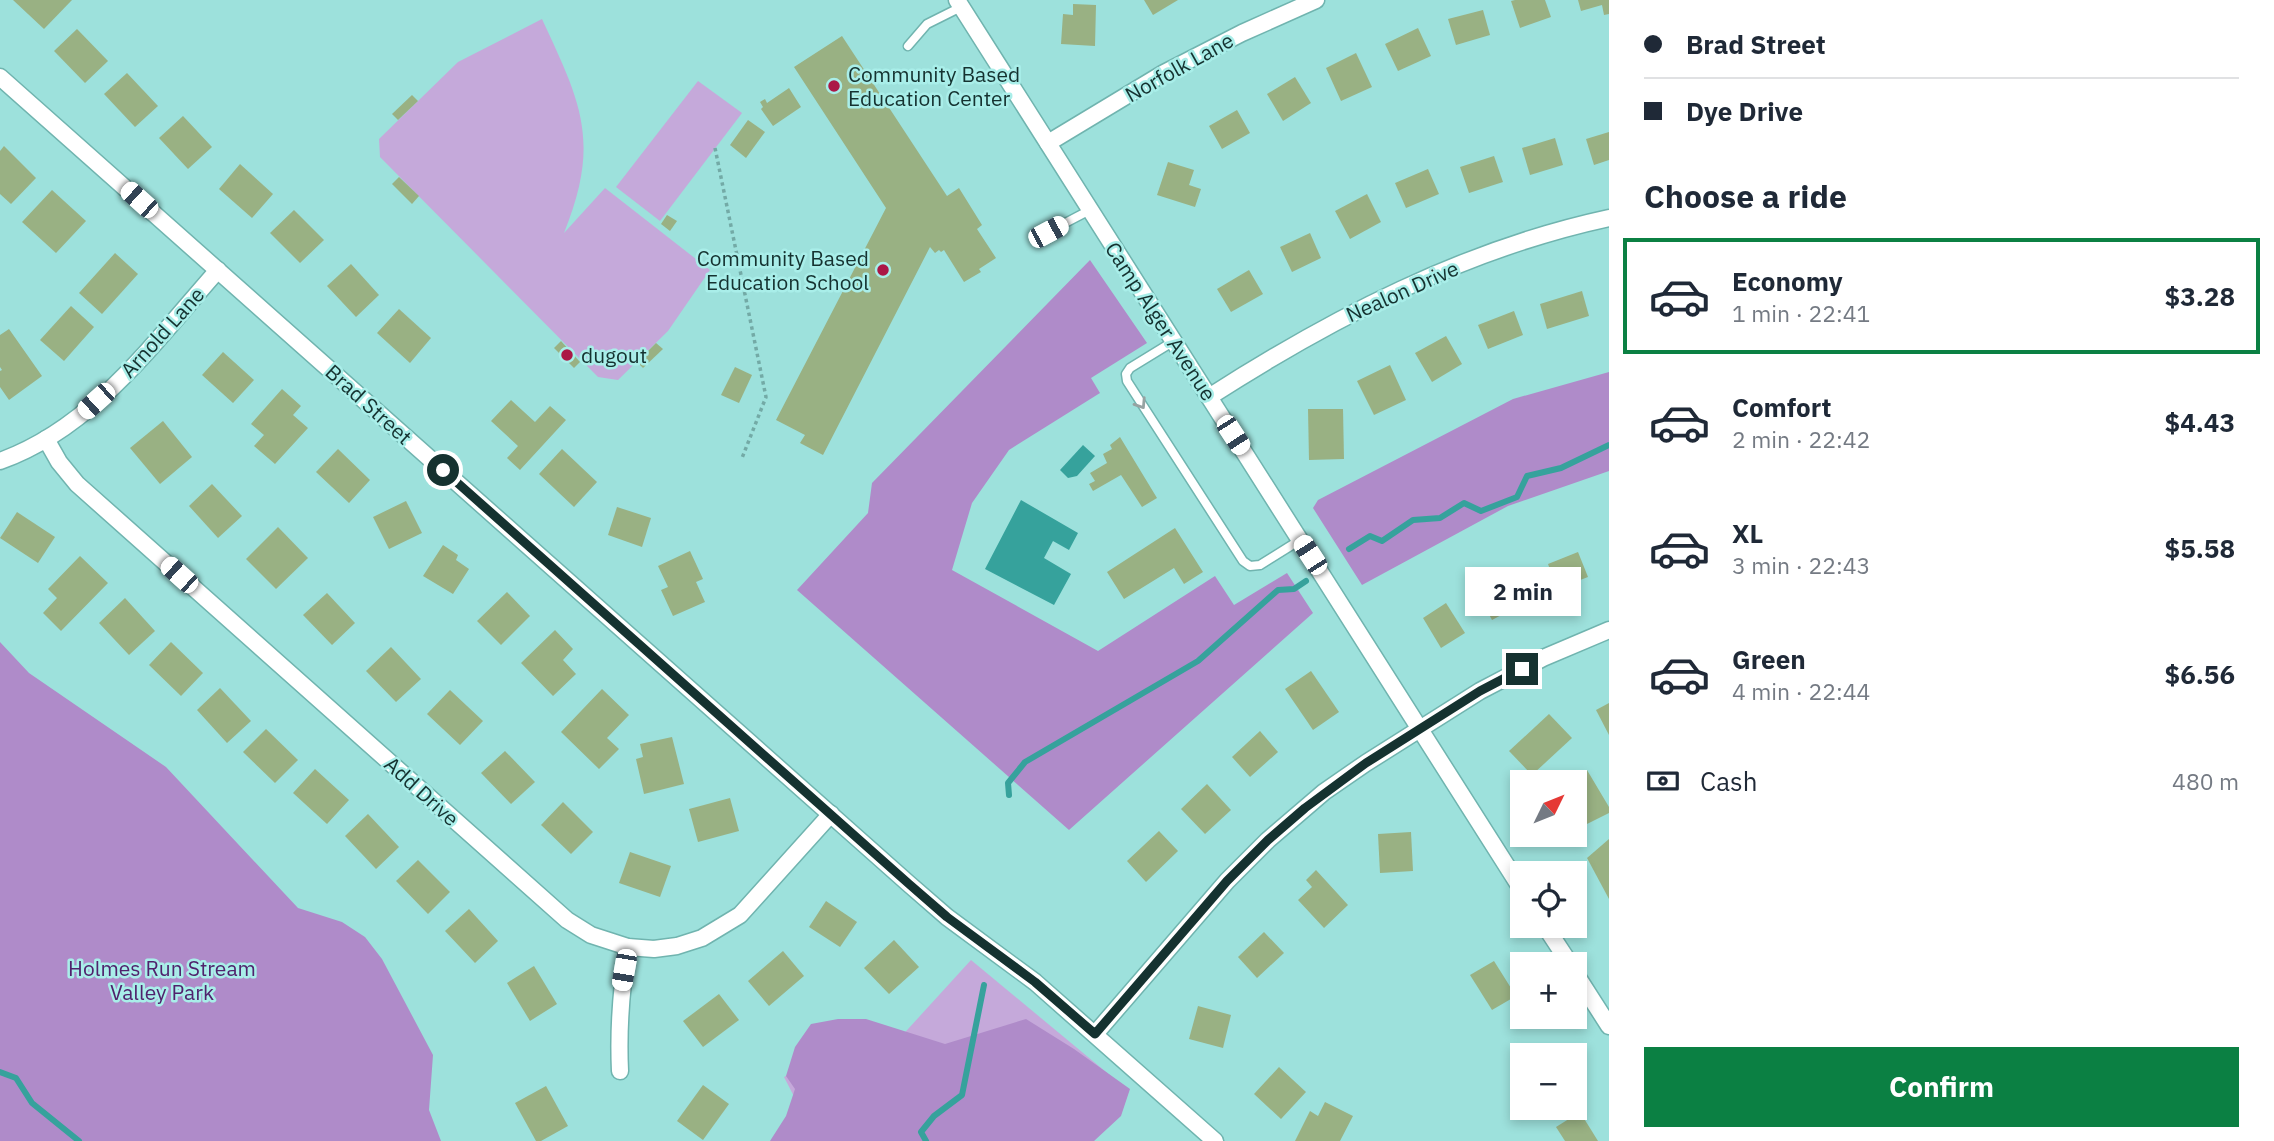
<!DOCTYPE html>
<html lang="en">
<head>
<meta charset="utf-8">
<style>
  body { margin:0; font-family:"IBM Plex Sans",sans-serif; background:#f2f2f3; color:#1f2937; height:100vh; display:flex; flex-direction:column; font-size:26px; white-space:nowrap }
  * { box-sizing:border-box; margin:0 }
  p { font-size:23px; color:#747a83 }
  .icon { flex:none; width:38px; height:38px; fill:none; stroke:currentColor; stroke-width:2; stroke-linecap:round; stroke-linejoin:round }
  .map { position:relative; flex:1; overflow:hidden }
  .panel { display:flex; flex-direction:column; background:#fff; width:665px }
  .panel>* { flex:none }
  .guide { display:grid; align-content:center; height:154px; padding:0 35px; background:#fff }
  .needle { width:46px; rotate:47deg }
  .controls { position:absolute; left:1510px; top:770px; display:grid; gap:14px }
  .controls a { display:grid; place-items:center; width:77px; height:77px; border-radius:0px; background:#fff; box-shadow:0 4px 10px #0003; font-size:35px }
  .end { position:absolute; width:32px; height:32px; margin:-16px; border:9px solid #153230; background:#fff; box-shadow:0 0 0 4px #fff }
  .from { border-radius:50% }
  .bubble { position:absolute; height:49px; border-radius:0px; background:#fff; box-shadow:0 4px 10px #0003; font-size:23px; font-weight:800; line-height:49px; text-align:center }
  .car { position:absolute; width:21px; height:42px; margin:-21px -10px; border-radius:9px; box-shadow:0 0 5px 2px #0007; background:linear-gradient(#fff 24%,#345 0 40%,#fff 0 76%,#345 0 86%,#fff 0) }
  .guide b { display:flex; align-items:center; gap:24px; height:66px; font-size:26px }
  .guide b+b { border-top:2px solid #e0e1e3 }
  .guide i { width:18px; height:18px; background:#1f2937 }
  ul { padding:0; list-style:none }
  li { display:flex; align-items:center; gap:21px; height:116px; margin:0 14px 10px; padding:0 21px; border:4px solid transparent; border-radius:0px }
  li div { flex:1 }
  li b { display:block; font-size:26px }
  li em { font-style:normal; font-weight:800 }
  li.selected { border-color:#0b8043 }
  li>.icon { width:63px; height:63px; stroke-width:1.5 }
  h2 { padding:0 35px; font-size:32px; line-height:84px }
  .pay { display:flex; align-items:center; gap:18px; height:77px; padding:0 35px; font-size:26px }
  .pay p { margin-inline-start:auto }
  .action { display:flex; gap:14px; margin-top:auto; padding:14px 35px }
  .action a { flex:1; height:80px; border-radius:0px; background:#0b8043; color:#fff; font-size:28px; font-weight:800; line-height:80px; text-align:center }
  main { display:flex; flex:1; min-height:0 }
  .map>svg:first-child { display:block }
</style>
</head>
<body>
<main>
<div class="map">
<svg width="1609" height="1141" viewBox="0 0 1609 1141">
  <rect width="100%" height="100%" fill="#9de1dc"/>
  <g fill="#c5a9da">
    <path d="M542,19c39,84 59,122 22,214l41,-45 105,82 -42,61 -50,49 -20,-3 -218,-220 -1,-18 79,-77z"/>
    <path d="M698,81l44,32 -82,108 -44,-34z"/>
    <path d="M971,960l158,131 -312,50 -33,-64 82,-43 22,17z"/>
  </g>
  <g fill="#af8bc9">
    <path d="M1090,260l57,83 -56,35 9,15 -91,57 -37,53 -20,67 146,81 117,-75 19,29 53,-32 26,40 -244,217 -272,-240 71,-77 4,-30z"/>
    <path d="M1609,372v99l-101,35 -146,79 -49,-77 5,-8 195,-101z"/>
    <path d="M0,642l29,31 137,94 132,141 44,14 23,15 17,22 51,96 -4,55 12,31h-441z"/>
    <path d="M838,1019h28l79,25 81,-25 48,30 56,40 -9,27 -27,25h-324l16,-25 9,-27 -9,-13 9,-29 16,-23z"/>
  </g>
  <g fill="#36a29c">
    <path d="M1083,445l12,11 -18,20 -9,2 -8,-8z"/>
    <path d="M1021,500l57,33 -9,17 -16,-9 -9,17 27,16 -17,31 -69,-36z"/>
  </g>
  <g fill="none" stroke-linecap="round" stroke-linejoin="round">
    <g stroke="#36a29c" stroke-width="6">
      <path d="M1349,549l21,-13 12,5 31,-21 27,-2 24,-15 17,8 36,-14 10,-21 34,-8 48,-23"/>
      <path d="M1009,795l-1,-12 17,-21 173,-101 80,-71 16,-1 12,-8"/>
      <path d="M0,1072l16,6 16,25 47,38"/>
      <path d="M926,1141l-5,-9 13,-16 28,-21 22,-110"/>
    </g>
  </g>
  <g fill="#99b183">
    <path d="M13,0h59l-28,29z"/>
    <path d="M1144,0h34l-25,15z"/>
    <path d="M1515,0h30l6,17 -31,11 -9,-27z"/>
    <path d="M1578,0h31v14l-5,1 -2,-10 -21,6z"/>
    <path d="M1073,4l23,1 -1,41 -34,-2 2,-30 10,1z"/>
    <path d="M1483,10l7,25 -34,10 -8,-26z"/>
    <path d="M1418,28l13,28 -33,15 -13,-27z"/>
    <path d="M77,29l31,32 -23,22 -31,-32z"/>
    <path d="M842,36l105,160 12,-8 23,37 -5,4 19,29 -17,11 2,3 -17,10 -20,-32 -3,2 -2,-2 -4,3 -5,-6 -107,208 -23,-12 5,-8 -29,-15 110,-212 -92,-141z"/>
    <path d="M1356,53l16,34 -31,14 -15,-33z"/>
    <path d="M127,73l31,33 -23,21 -31,-33z"/>
    <path d="M1295,77l16,26 -28,18 -16,-27z"/>
    <path d="M789,88l12,19 -28,19 -12,-17 2,-2 -3,-5 5,-3 2,4z"/>
    <path d="M412,95l6,6 -20,19 -6,-6z"/>
    <path d="M1237,110l13,23 -28,16 -13,-23z"/>
    <path d="M183,116l29,31 -24,22 -29,-31z"/>
    <path d="M748,120l17,12 -19,26 -16,-13z"/>
    <path d="M1609,132v28l-15,5 -8,-26z"/>
    <path d="M1555,138l8,27 -33,10 -8,-27z"/>
    <path d="M4,146l32,32 -25,26 -11,-10v-43z"/>
    <path d="M1494,156l9,26 -34,11 -9,-26z"/>
    <path d="M1168,162l26,8 -5,15 12,4 -6,18 -38,-12z"/>
    <path d="M240,164l33,30 -21,24 -33,-29z"/>
    <path d="M1428,169l11,25 -33,14 -11,-25z"/>
    <path d="M399,177l20,19 -7,8 -20,-20z"/>
    <path d="M52,190l34,31 -30,32 -34,-31z"/>
    <path d="M1367,194l14,28 -31,17 -15,-28z"/>
    <path d="M294,210l30,30 -24,23 -30,-30z"/>
    <path d="M667,215l10,6 -7,10 -9,-7z"/>
    <path d="M1310,233l11,25 -29,14 -12,-25z"/>
    <path d="M115,253l23,21 -36,40 -23,-21z"/>
    <path d="M351,264l28,31 -23,22 -29,-31z"/>
    <path d="M1249,270l14,24 -32,18 -14,-23z"/>
    <path d="M1582,291l7,25 -42,13 -7,-25z"/>
    <path d="M71,306l23,21 -30,34 -24,-21z"/>
    <path d="M399,309l32,29 -21,25 -33,-30z"/>
    <path d="M1514,311l9,24 -35,14 -10,-24z"/>
    <path d="M9,329l33,47 -33,24 -9,-13v-16l2,-1 -2,-3v-32z"/>
    <path d="M1446,336l16,28 -30,18 -17,-29z"/>
    <path d="M561,341l19,21 -6,6 -20,-20z"/>
    <path d="M656,343l7,6 -20,19 -6,-6z"/>
    <path d="M223,352l31,28 -21,23 -31,-28z"/>
    <path d="M1390,365l16,35 -32,15 -17,-34z"/>
    <path d="M735,367l17,8 -13,28 -18,-8z"/>
    <path d="M282,389l19,17 -8,9 15,13 -33,36 -21,-18 10,-11 -13,-11z"/>
    <path d="M511,400l24,22 15,-16 16,14 -46,50 -13,-12 11,-12 -27,-25z"/>
    <path d="M1308,409h35l1,50 -35,1z"/>
    <path d="M163,421l29,36 -32,27 -30,-36z"/>
    <path d="M1120,437l37,61 -15,9 -21,-32 -28,16 -4,-7 6,-3 -5,-8 17,-10 -4,-9 9,-5 -2,-4z"/>
    <path d="M338,449l32,31 -21,23 -33,-31z"/>
    <path d="M562,449l35,33 -23,25 -35,-33z"/>
    <path d="M212,484l30,32 -24,22 -29,-32z"/>
    <path d="M406,501l16,32 -33,16 -16,-32z"/>
    <path d="M617,507l34,11 -9,29 -34,-12z"/>
    <path d="M17,512l38,25 -17,26 -38,-25z"/>
    <path d="M278,527l30,31 -32,31 -30,-30z"/>
    <path d="M1175,528l28,44 -19,12 -10,-16 -50,31 -17,-27z"/>
    <path d="M443,545l15,10 -2,5 13,9 -16,25 -30,-18z"/>
    <path d="M690,551l13,28 -7,3 9,20 -32,14 -12,-26 7,-3 -10,-21z"/>
    <path d="M1578,552l10,25 -31,12 -9,-25z"/>
    <path d="M80,556l28,27 -47,48 -18,-18 14,-15 -9,-9z"/>
    <path d="M1508,582l12,23 -28,15 -12,-23z"/>
    <path d="M507,592l23,24 -29,29 -24,-24z"/>
    <path d="M327,593l28,30 -23,22 -29,-30z"/>
    <path d="M125,598l30,33 -26,24 -30,-32z"/>
    <path d="M1446,603l19,30 -24,15 -18,-30z"/>
    <path d="M555,630l18,19 -10,11 13,14 -23,22 -32,-33z"/>
    <path d="M171,642l32,31 -22,23 -32,-31z"/>
    <path d="M391,647l30,32 -25,23 -30,-31z"/>
    <path d="M1311,671l28,41 -26,18 -28,-41z"/>
    <path d="M220,688l31,33 -24,22 -30,-33z"/>
    <path d="M602,689l27,26 -22,23 12,11 -20,20 -38,-37z"/>
    <path d="M450,690l33,31 -23,24 -33,-31z"/>
    <path d="M1609,703v32l-13,-25z"/>
    <path d="M1549,714l23,24 -40,37 -23,-24z"/>
    <path d="M266,729l32,31 -23,23 -32,-31z"/>
    <path d="M1260,731l18,21 -28,25 -18,-20z"/>
    <path d="M672,737l12,47 -40,10 -8,-35 7,-2 -3,-13z"/>
    <path d="M505,751l30,31 -24,22 -30,-31z"/>
    <path d="M315,769l34,31 -22,24 -34,-31z"/>
    <path d="M1587,770l22,37v6l-34,17v-48h-4z"/>
    <path d="M1207,784l24,26 -26,24 -24,-25z"/>
    <path d="M730,798l9,33 -41,11 -9,-33z"/>
    <path d="M563,802l30,30 -22,22 -30,-29z"/>
    <path d="M368,814l31,33 -23,22 -31,-33z"/>
    <path d="M1159,831l19,20 -32,31 -19,-21z"/>
    <path d="M1411,832l2,39 -33,2 -2,-39z"/>
    <path d="M1609,839v60l-22,-41z"/>
    <path d="M630,852l41,14 -11,31 -41,-14z"/>
    <path d="M418,860l32,32 -22,22 -32,-33z"/>
    <path d="M1316,870l32,35 -24,23 -26,-28 14,-13 -6,-7z"/>
    <path d="M826,901l31,21 -17,25 -31,-20z"/>
    <path d="M469,909l29,32 -23,22 -30,-32z"/>
    <path d="M1264,932l20,21 -27,25 -19,-21z"/>
    <path d="M894,940l25,27 -30,27 -25,-26z"/>
    <path d="M783,951l21,25 -35,30 -21,-25z"/>
    <path d="M1494,961l22,35 -24,14 -22,-35z"/>
    <path d="M534,966l23,38 -27,17 -23,-38z"/>
    <path d="M719,994l20,26 -36,27 -20,-26z"/>
    <path d="M1198,1006l33,9 -8,33 -34,-9z"/>
    <path d="M1279,1067l27,25 -25,27 -27,-25z"/>
    <path d="M703,1085l26,19 -26,36 -26,-19z"/>
    <path d="M546,1086l22,40 -27,15h-5l-21,-38z"/>
    <path d="M1325,1102l28,14 -13,25h-45l15,-30 8,5z"/>
    <path d="M1580,1112l18,29h-33l-9,-14z"/>
  </g>
  <g fill="none" stroke-linecap="round" stroke-linejoin="round">
    <defs>
      <g id="service">
        <path d="M908,46l19,-22 34,-17"/>
        <path d="M1048,232l42,-22"/>
        <path d="M1174,341l-44,27 -4,6 1,7 116,180 7,5 10,-1 40,-25"/>
      </g>
      <g id="minor">
        <path d="M957,0l565,890"/>
        <path d="M0,77l909,807 38,33 88,65 180,159"/>
        <path d="M1048,143l116,-70 78,-40 74,-33"/>
        <path d="M1209,397c123,-79 256,-148 400,-179"/>
        <path d="M46,439l13,23 18,22 490,436 24,15 37,12 26,2 23,-3 25,-8 38,-23 91,-101"/>
        <path d="M0,461c93,-33 155,-120 218,-191"/>
        <path d="M1545,926l25,38"/>
        <path d="M1575,973l34,53"/>
        <path d="M1095,1034l132,-153 41,-41 56,-48 42,-29 114,-72 63,-33 66,-28"/>
        <path d="M620,1071c-2,-43 1,-82 8,-124"/>
      </g>
    </defs>
    <use href="#service" stroke="#70b4af" stroke-width="11"/>
    <use href="#minor" stroke="#70b4af" stroke-width="19"/>
    <path stroke="#73aaa6" stroke-width="3.5" stroke-dasharray="3.5 3.5" stroke-linecap="butt" d="M715,148l51,249 -24,61"/>
    <use href="#service" stroke="#fff" stroke-width="8"/>
    <use href="#minor" stroke="#fff" stroke-width="16"/>
  </g>
  <defs><path id="oneway-chevron" d="M-2-3.5L2.5 0L-2 3.5" fill="none" stroke-width="1.6" stroke-linecap="round" stroke-linejoin="round" transform="scale(1.75)"/></defs>
  <use stroke="#96a3a2" href="#oneway-chevron" transform="translate(1141 404) rotate(57)"/>
  <g fill="none" stroke-linecap="round" stroke-linejoin="round">
    <path stroke="#153230" stroke-width="9" d="M443,470l466,414 38,33 88,65 60,52 132,-153 41,-41 37,-32 61,-45 114,-72 42,-22"/>
  </g>
  <g fill="#ab1746" stroke="#a9eee9" stroke-width="2.5">
    <circle cx="834" cy="86" r="7"/>
    <circle cx="883" cy="270" r="7"/>
    <circle cx="567" cy="355" r="7"/>
  </g>
  <g text-anchor="middle" dominant-baseline="central" stroke-width="5" stroke-linejoin="round" paint-order="stroke">
    <g font-size="21" fill="#153230" stroke="#a9eee9">
      <text transform="translate(1179 67) rotate(-29)">Norfolk Lane</text>
      <text transform="translate(1402 291) rotate(-24)">Nealon Drive</text>
      <text transform="translate(1161 321) rotate(57)">Camp Alger Avenue</text>
      <text transform="translate(162 332) rotate(-48)">Arnold Lane</text>
      <text transform="translate(369 404) rotate(42)">Brad Street</text>
      <text transform="translate(422 791) rotate(42)">Add Drive</text>
    </g>
    <g font-size="21" fill="#153230" stroke="#a9eee9" text-anchor="start">
      <text x="848" y="74">Community Based<tspan x="848" dy="24">Education Center</tspan></text>
      <text x="869" y="258" text-anchor="end">Community Based<tspan x="869" dy="24">Education School</tspan></text>
      <text x="581" y="355">dugout</text>
    </g>
    <g font-size="21" fill="#50226c" stroke="#a9eee9">
      <text x="162" y="968">Holmes Run Stream<tspan x="162" dy="24">Valley Park</tspan></text>
    </g>
  </g>
</svg>
<div class="controls">
<a><svg class="needle" viewBox="-14 -14 28 28"><path d="M0-13l5 13h-10z" fill="#e53935"/><path d="M0 13l5-13h-10z" fill="#747a83"/></svg></a>
<a><svg class="icon" aria-label="locate" viewBox="0 0 24 24"><circle cx="12" cy="12" r="6"/><path d="M12 2v4M12 18v4M2 12h4M18 12h4"/></svg></a>
<a>+</a>
<a>−</a>
</div>
<i class="end from" style="left:443px;top:470px"></i>
<i class="end" style="left:1522px;top:669px"></i>
<div class="bubble" style="left:1465px;top:567px;width:116px">2 min</div>
<i class="car" style="left:139px;top:200px;rotate:312deg"></i>
<i class="car" style="left:1048px;top:232px;rotate:62deg"></i>
<i class="car" style="left:96px;top:401px;rotate:228deg"></i>
<i class="car" style="left:1233px;top:435px;rotate:147deg"></i>
<i class="car" style="left:1310px;top:555px;rotate:327deg"></i>
<i class="car" style="left:179px;top:575px;rotate:312deg"></i>
<i class="car" style="left:624px;top:970px;rotate:190deg"></i>
</div>
<section class="panel">
<div class="guide">
<b><i class="from"></i>Brad Street</b>
<b><i></i>Dye Drive</b>
</div>
<h2>Choose a ride</h2>
<ul>
<li class="selected"><svg class="icon" aria-label="car" viewBox="0 0 24 24"><path d="M5 17H2v-5l4-1 3-4h7l3 4 3 1v5h-3M9 17h6M6 11h13"/><circle cx="7" cy="17" r="2"/><circle cx="17" cy="17" r="2"/></svg><div><b>Economy</b><p>1 min · 22:41</p></div><em>$3.28</em></li>
<li><svg class="icon" aria-label="car" viewBox="0 0 24 24"><path d="M5 17H2v-5l4-1 3-4h7l3 4 3 1v5h-3M9 17h6M6 11h13"/><circle cx="7" cy="17" r="2"/><circle cx="17" cy="17" r="2"/></svg><div><b>Comfort</b><p>2 min · 22:42</p></div><em>$4.43</em></li>
<li><svg class="icon" aria-label="car" viewBox="0 0 24 24"><path d="M5 17H2v-5l4-1 3-4h7l3 4 3 1v5h-3M9 17h6M6 11h13"/><circle cx="7" cy="17" r="2"/><circle cx="17" cy="17" r="2"/></svg><div><b>XL</b><p>3 min · 22:43</p></div><em>$5.58</em></li>
<li><svg class="icon" aria-label="car" viewBox="0 0 24 24"><path d="M5 17H2v-5l4-1 3-4h7l3 4 3 1v5h-3M9 17h6M6 11h13"/><circle cx="7" cy="17" r="2"/><circle cx="17" cy="17" r="2"/></svg><div><b>Green</b><p>4 min · 22:44</p></div><em>$6.56</em></li>
</ul>
<div class="pay"><svg class="icon" aria-label="cash" viewBox="0 0 24 24"><path d="M3 7h18v10H3z"/><circle cx="12" cy="12" r="2"/></svg>Cash<p>480 m</p></div>
<div class="action"><a>Confirm</a></div>
</section>
</main>
</body>
</html>
